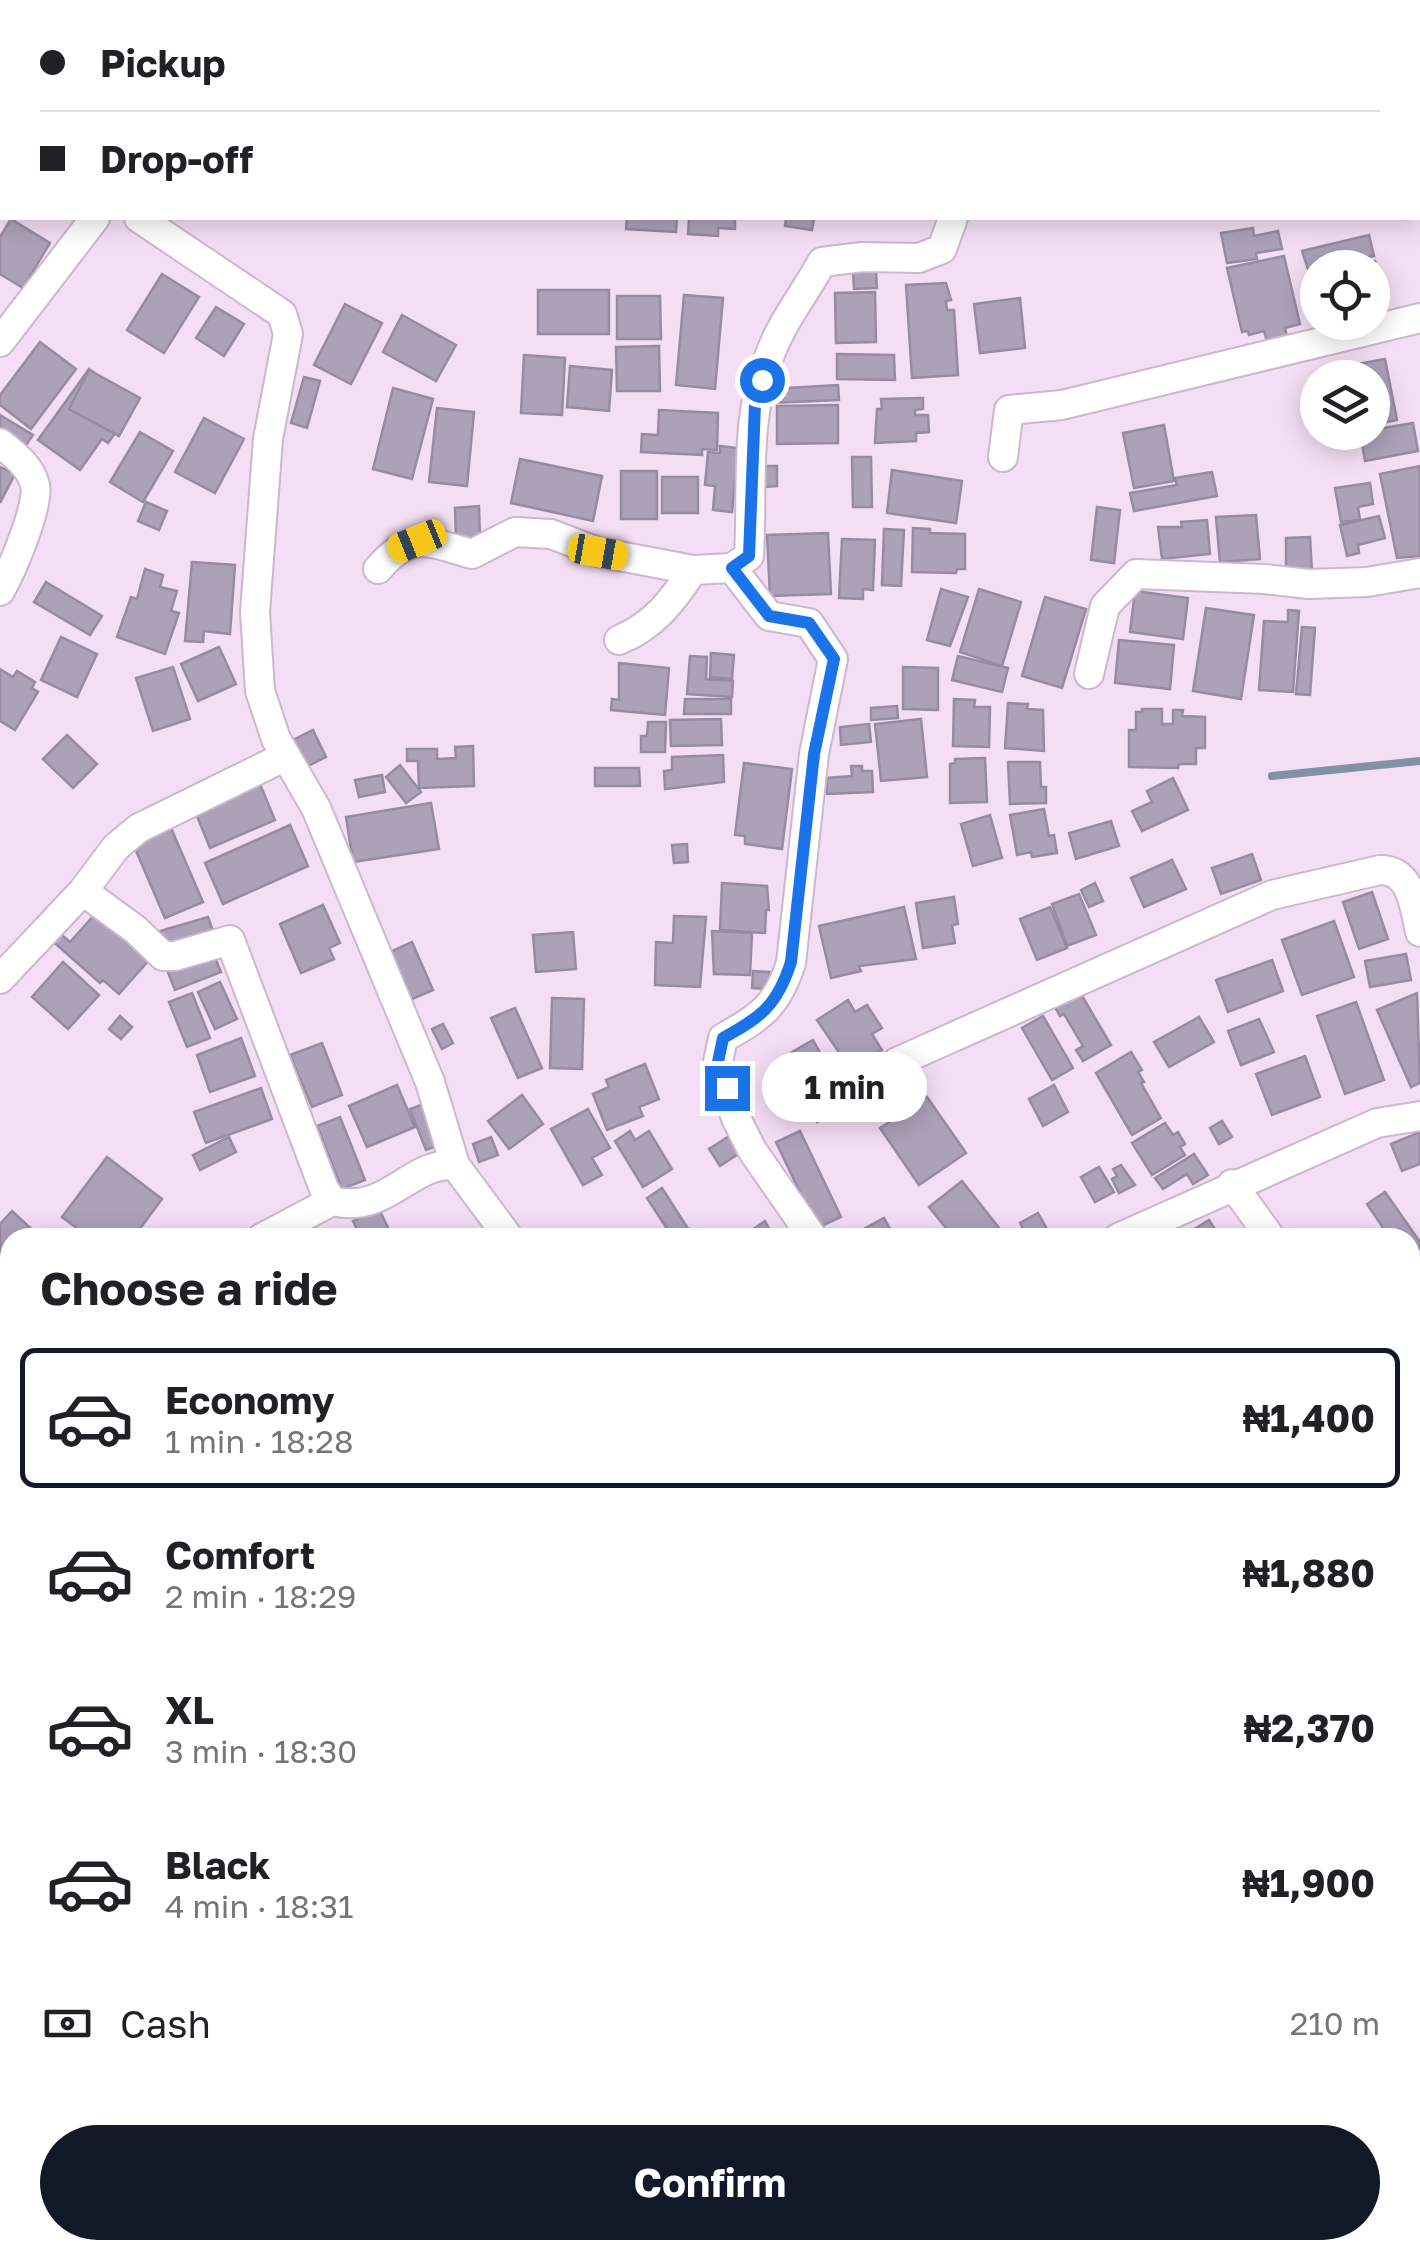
<!DOCTYPE html>
<html lang="en">
<head>
<meta charset="utf-8">
<style>
  body { margin:0; font-family:"Golos Text",sans-serif; background:#f2f2f2; color:#202124; height:100vh; display:flex; flex-direction:column; font-size:38px; white-space:nowrap }
  * { box-sizing:border-box; margin:0 }
  p { font-size:32px; color:#757577 }
  .icon { flex:none; width:55px; height:55px; fill:none; stroke:currentColor; stroke-width:2; stroke-linecap:round; stroke-linejoin:round }
  .map { position:relative; flex:1; overflow:hidden }
  .details { position:absolute; left:0px; top:1228px; width:1420px; height:1032px; display:flex; flex-direction:column; background:#fff; border-radius:30px 30px 0 0; box-shadow:0 5px 25px #0003 }
  .details>* { flex:none }
  .top-card { position:absolute; left:0px; top:0px; width:1420px; height:220px; box-shadow:0 5px 25px #0003; display:grid; align-content:center; height:220px; padding:0 40px; background:#fff }
  .buttons { position:absolute; left:1300px; top:250px; display:grid; gap:20px }
  .buttons a { display:grid; place-items:center; width:90px; height:90px; border-radius:50%; background:#fff; box-shadow:0 5px 25px #0003; font-size:50px }
  .end { position:absolute; width:45px; height:45px; margin:-22px; border:12px solid #1a73e8; background:#fff; box-shadow:0 0 0 5px #fff }
  .from { border-radius:50% }
  .bubble { position:absolute; height:70px; border-radius:35px; background:#fff; box-shadow:0 5px 25px #0003; font-size:32px; font-weight:700; line-height:70px; text-align:center }
  .car { position:absolute; width:30px; height:60px; margin:-30px -15px; border-radius:12px; box-shadow:0 0 8px 2px #0007; background:linear-gradient(#f5c518 24%,#345 0 40%,#f5c518 0 76%,#345 0 86%,#f5c518 0) }
  .top-card b { display:flex; align-items:center; gap:35px; height:95px; font-size:38px }
  .top-card b+b { border-top:2px solid #e0e0e0 }
  .top-card i { width:25px; height:25px; background:#202124 }
  ul { padding:0; list-style:none }
  li { display:flex; align-items:center; gap:30px; height:140px; margin:0 20px 15px; padding:0 20px; border:5px solid transparent; border-radius:15px }
  li div { flex:1 }
  li b { display:block; font-size:38px }
  li em { font-style:normal; font-weight:700 }
  li.current { border-color:#111827 }
  li>.icon { width:90px; height:90px; stroke-width:1.5 }
  h2 { padding:0 40px; font-size:45px; line-height:120px }
  .pay { display:flex; align-items:center; gap:25px; height:110px; padding:0 40px; font-size:38px }
  .pay p { margin-inline-start:auto }
  .action { display:flex; gap:20px; margin-top:auto; padding:20px 40px }
  .action a { flex:1; height:115px; border-radius:60px; background:#111827; color:#fff; font-size:40px; font-weight:700; line-height:115px; text-align:center }
  .map>svg:first-child { display:block }
</style>
</head>
<body>
<div class="map">
<svg width="1420" height="2258" viewBox="0 0 1420 2258">
  <rect width="100%" height="100%" fill="#f4def5"/>
  <g fill="none" stroke-linecap="round" stroke-linejoin="round">
    <path stroke="#8292a5" stroke-width="8" d="M1272,776l148,-15"/>
  </g>
  <g fill="#ada1ba" stroke="#968ba3" stroke-width="2.5">
    <path d="M627,218h50l-1,14 -50,-3z"/>
    <path d="M689,218h50h-4v11l-17,-1v8l-30,-2z"/>
    <path d="M786,218h28l-2,12 -27,-4z"/>
    <path d="M11,219l39,24 -27,45 -23,-14v-37z"/>
    <path d="M1253,228l1,8 24,-5 4,18 -26,4 1,6 -30,4 -6,-30z"/>
    <path d="M1369,235l5,21 -5,1 2,5 4,-1 4,19 -6,2 3,10 5,-1 2,10 -11,3v-36h-54v33l-2,-8 -6,2 -4,-16 5,-1 -9,-27z"/>
    <path d="M1284,256l16,68 -15,4 2,8 -20,5 -3,-10 -15,4 -1,-4 -6,1 -15,-64z"/>
    <path d="M876,271l1,17 -23,1 -1,-17z"/>
    <path d="M162,274l37,23 -35,56 -37,-23z"/>
    <path d="M946,283l5,17 -5,1 1,9h7l4,65 -46,3 -6,-93z"/>
    <rect x="538" y="290" width="71" height="44"/>
    <path d="M875,292l1,50 -40,1 -1,-50z"/>
    <path d="M684,295l39,3 -8,91 -39,-4z"/>
    <path d="M617,296h43l1,43h-44z"/>
    <path d="M1020,298l5,50 -45,5 -6,-49z"/>
    <path d="M345,304l37,19 -31,61 -37,-19z"/>
    <path d="M216,307l28,17 -20,32 -28,-18z"/>
    <path d="M402,315l54,30 -20,36 -53,-29z"/>
    <path d="M40,342l36,27 -45,60 -31,-24v-10z"/>
    <path d="M659,346l1,45h-43l-1,-44z"/>
    <path d="M837,354l57,1 1,25 -58,-1z"/>
    <path d="M524,355l41,3 -3,57 -41,-2z"/>
    <path d="M1385,359l12,61 -25,5v-47h-28l-2,-11z"/>
    <path d="M570,366l42,4 -3,41 -42,-4z"/>
    <path d="M89,369l48,34 -29,40 -6,-4 -22,31 -42,-30z"/>
    <path d="M89,370l51,28 -21,38 -50,-27z"/>
    <path d="M304,377l16,4 -13,47 -16,-5z"/>
    <path d="M838,385l1,15 -69,3v-14z"/>
    <path d="M393,388l40,11 -21,80 -39,-10z"/>
    <path d="M923,398v11l-8,1v5h13l1,17 -13,1v8l-41,2 2,-34h5l-1,-10z"/>
    <path d="M838,405v38l-61,1v-38z"/>
    <path d="M437,408l37,4 -7,74 -38,-4z"/>
    <path d="M659,410l59,3 -1,37 -15,-1v6l-61,-3 1,-18 16,1z"/>
    <path d="M0,415l33,20 -11,16 -22,-14z"/>
    <path d="M204,418l40,21 -29,54 -40,-21z"/>
    <path d="M1413,423l5,28 -53,10 -5,-29z"/>
    <path d="M1164,425l10,56 -40,7 -11,-55z"/>
    <path d="M140,432l33,19 -30,51 -33,-20z"/>
    <path d="M720,446l18,2 -6,64 -19,-2 2,-24 -10,-1 3,-33 12,1z"/>
    <path d="M852,457h19l1,50h-19z"/>
    <path d="M520,459l82,17 -9,45 -82,-18z"/>
    <path d="M763,466h14v20l-14,1z"/>
    <path d="M1420,466v90l-23,2 -17,-84z"/>
    <path d="M0,467l15,7 -15,29z"/>
    <path d="M892,470l70,11 -6,42 -69,-10z"/>
    <rect x="621" y="471" width="36" height="48"/>
    <path d="M1212,472l5,24 -83,15 -4,-18 47,-8 -2,-7z"/>
    <rect x="662" y="477" width="36" height="36"/>
    <path d="M1370,483l3,21 -15,3 2,13 -19,2 -6,-34z"/>
    <path d="M146,502l21,9 -8,19 -21,-9z"/>
    <path d="M479,506l1,31 -24,1 -1,-30z"/>
    <path d="M1097,507l23,3 -6,53 -23,-3z"/>
    <path d="M1256,515l4,44 -40,3 -4,-45z"/>
    <path d="M1379,516l6,22 -27,7 1,8 -12,3 -7,-31z"/>
    <path d="M1207,520l3,34 -48,5 -4,-32h24l-1,-5z"/>
    <path d="M913,528l17,1v4l35,1v35h-8l-1,4 -44,-1z"/>
    <path d="M884,529l20,1 -3,56 -19,-1z"/>
    <path d="M828,533l3,61 -61,2 -3,-61z"/>
    <path d="M1310,537l2,34 -26,1v-34z"/>
    <path d="M842,539l33,1 -2,50 -10,-1v10l-24,-1z"/>
    <path d="M192,562l43,3 -5,69 -26,-3 -1,11 -18,-1z"/>
    <path d="M145,569l18,6 -3,12 17,4 -6,20 8,2 -14,41 -48,-17 14,-40 6,2z"/>
    <path d="M46,582l56,34 -12,19 -56,-33z"/>
    <path d="M941,589l27,8 -18,49 -23,-6z"/>
    <path d="M979,589l42,13 -19,64 -42,-14z"/>
    <path d="M1135,591l53,7 -5,41 -53,-7z"/>
    <path d="M1045,597l41,12 -24,79 -40,-12z"/>
    <path d="M1206,608l48,7 -13,84 -48,-8z"/>
    <path d="M1288,610l11,1 -6,81 -34,-2 5,-69 24,1z"/>
    <path d="M1302,627l13,1 -5,67 -14,-1z"/>
    <path d="M61,637l36,17 -20,43 -36,-17z"/>
    <path d="M1119,640l55,5 -4,44 -55,-6z"/>
    <path d="M219,647l17,37 -38,17 -17,-37z"/>
    <path d="M711,653l23,2 -2,24 -22,-2z"/>
    <path d="M690,656l17,1 -1,22 27,2 -1,16 -45,-3z"/>
    <path d="M958,656l50,12 -6,24 -50,-12z"/>
    <path d="M619,663l50,5 -4,47 -54,-5 1,-11 7,1z"/>
    <path d="M173,667l17,52 -37,12 -17,-53z"/>
    <path d="M903,667l35,1v42l-35,-1z"/>
    <path d="M0,669l13,8 4,-6 18,11 -3,6 6,4 -23,38 -15,-9z"/>
    <path d="M685,699h46v15h-47z"/>
    <path d="M954,699l21,1 -1,7h16l-1,40 -36,-1z"/>
    <path d="M1008,703l20,1 -1,5 16,1 1,41 -39,-3z"/>
    <path d="M897,706l1,12 -27,2v-12z"/>
    <path d="M1142,709h20v15h11v-14h10l-1,6 23,1v31h-9v16h-17l-1,4 -49,-1v-37h7v-18h6z"/>
    <path d="M721,719l1,26 -51,1 -1,-26z"/>
    <path d="M921,719l6,58 -46,4 -6,-57z"/>
    <path d="M648,722h18l-1,30h-24v-16h6z"/>
    <path d="M869,724l2,18 -30,3 -1,-18z"/>
    <path d="M313,730l13,27 -22,11 -13,-27z"/>
    <path d="M67,735l30,29 -24,24 -30,-29z"/>
    <path d="M473,746l1,40 -55,2 -1,-27h-11v-12h30v10l19,-1 -1,-11z"/>
    <path d="M723,755l1,27 -59,7 -1,-18 8,-1v-13z"/>
    <path d="M985,758l2,44 -37,1v-39l5,-1v-4z"/>
    <path d="M1008,762h32l1,25h5v16l-36,1z"/>
    <path d="M744,763l48,6 -10,80 -37,-5v-8l-10,-1z"/>
    <path d="M400,765l21,27 -15,11 -20,-26z"/>
    <path d="M851,766h11v5h10l1,21 -46,2 -1,-16 26,-2z"/>
    <path d="M595,768h44l1,18h-45z"/>
    <path d="M382,775l3,17 -26,5 -4,-17z"/>
    <path d="M257,777l18,43 -65,28 -18,-44z"/>
    <path d="M1173,778l15,32 -46,21 -10,-20 20,-9 -5,-11z"/>
    <path d="M431,803l8,46 -86,13 -7,-45z"/>
    <path d="M1044,809l5,27 5,-1 3,18 -25,4 -1,-5 -14,3 -7,-40z"/>
    <path d="M990,815l12,43 -29,8 -12,-42z"/>
    <path d="M168,821l35,81 -38,16 -35,-81z"/>
    <path d="M1111,821l8,25 -43,13 -7,-26z"/>
    <path d="M290,825l18,41 -85,38 -18,-41z"/>
    <path d="M687,844l1,18 -14,1 -2,-18z"/>
    <path d="M1252,854l9,26 -40,14 -9,-26z"/>
    <path d="M1172,860l14,29 -42,18 -13,-29z"/>
    <path d="M722,883l45,3 2,24h-3l-1,23 -45,-3z"/>
    <path d="M1095,883l8,18 -14,6 -8,-17z"/>
    <path d="M1372,892l16,47 -29,10 -16,-47z"/>
    <path d="M1079,894l17,41 -29,11 -15,-42z"/>
    <path d="M954,897l4,27 -6,1 3,18 -32,5 -7,-45z"/>
    <path d="M323,905l17,38 -11,5 5,11 -33,14 -21,-49z"/>
    <path d="M904,907l12,52 -57,7 2,5 -30,7 -12,-52z"/>
    <path d="M1050,907l17,41 -30,12 -17,-41z"/>
    <path d="M96,913l53,47 -30,34 -16,-14 -3,3 -50,-44 7,-8 13,11z"/>
    <path d="M674,916l32,1 -6,70 -45,-2 1,-43 17,1z"/>
    <path d="M208,917l7,20 -46,17 -9,-23z"/>
    <path d="M1334,921l20,56 -52,18 -20,-55z"/>
    <path d="M712,931l40,2 -2,42 -36,-1z"/>
    <path d="M573,932l3,37 -40,3 -3,-37z"/>
    <path d="M412,942l21,48 -21,9 -22,-47z"/>
    <path d="M211,948l10,24 -46,18 -10,-25z"/>
    <path d="M1406,954l5,26 -41,7 -5,-26z"/>
    <path d="M1272,960l11,31 -55,21 -12,-32z"/>
    <path d="M63,962l36,33 -31,34 -36,-32z"/>
    <path d="M753,971l17,1 -1,17 -17,-1z"/>
    <path d="M220,982l17,37 -22,10 -17,-37z"/>
    <path d="M1078,989l33,56 -28,16 -7,-11 7,-4 -19,-32 -4,2 -7,-12z"/>
    <path d="M192,993l18,45 -23,9 -18,-45z"/>
    <path d="M1417,993l3,90 -9,4 -34,-77z"/>
    <path d="M552,998l32,1 -2,70 -32,-1z"/>
    <path d="M848,1000l7,12 12,-7 15,23 -10,6 10,16 -31,20 -34,-50z"/>
    <path d="M1356,1002l28,78 -39,14 -28,-78z"/>
    <path d="M515,1008l27,60 -24,10 -27,-60z"/>
    <path d="M120,1016l12,11 -11,12 -12,-10z"/>
    <path d="M1043,1016l30,52 -21,12 -30,-52z"/>
    <path d="M1199,1017l15,25 -45,25 -15,-25z"/>
    <path d="M1259,1019l15,33 -33,13 -13,-34z"/>
    <path d="M443,1024l10,19 -11,6 -10,-20z"/>
    <path d="M241,1038l14,38 -45,16 -13,-37z"/>
    <path d="M813,1040l36,64 -32,18 -15,-26 12,-6 -22,-38z"/>
    <path d="M322,1043l20,52 -30,12 -22,-52z"/>
    <path d="M1131,1052l11,18 -4,2 6,10 -3,1 20,35 -29,17 -36,-62z"/>
    <path d="M1305,1056l15,41 -48,18 -16,-41z"/>
    <path d="M645,1064l14,35 -20,8 4,9 -36,14 -14,-36 16,-7 -3,-7z"/>
    <path d="M397,1085l18,42 -48,20 -18,-41z"/>
    <path d="M1054,1085l14,27 -25,14 -14,-27z"/>
    <path d="M910,1086l10,15 7,-4 39,56 -47,32 -39,-57 11,-7 -10,-15z"/>
    <path d="M261,1088l11,31 -66,24 -12,-31z"/>
    <path d="M522,1095l21,29 -34,25 -21,-28z"/>
    <path d="M430,1102l7,44 -11,4 -16,-41z"/>
    <path d="M588,1109l22,39 -18,10 10,17 -19,10 -32,-56z"/>
    <path d="M340,1117l25,63 -23,9 -25,-63z"/>
    <path d="M1222,1121l10,16 -13,7 -9,-16z"/>
    <path d="M1165,1123l8,12 5,-3 7,12 -5,3 5,8 -33,20 -20,-32z"/>
    <path d="M630,1131l5,9 14,-9 23,38 -29,18 -28,-46z"/>
    <path d="M800,1131l41,86 -24,11 -41,-86z"/>
    <path d="M1420,1132v32l-18,7 -11,-27z"/>
    <path d="M731,1135l12,16 -23,15 -11,-17z"/>
    <path d="M229,1137l7,15 -36,18 -7,-15z"/>
    <path d="M491,1137l7,18 -19,7 -6,-18z"/>
    <path d="M1194,1154l14,21 -15,9 -6,-10 -24,15 -8,-11z"/>
    <path d="M107,1157l55,42 -29,39h-43l-28,-21z"/>
    <path d="M1121,1165l14,20 -16,8 -7,-14 5,-3 -4,-7z"/>
    <path d="M1099,1167l15,25 -19,10 -14,-25z"/>
    <path d="M962,1181l45,57h-53l-25,-31z"/>
    <path d="M662,1188l32,50h-21l-26,-40z"/>
    <path d="M1385,1192l35,50v6l-10,6v-16h-20l-23,-34z"/>
    <path d="M379,1209l14,29h-32l-8,-17z"/>
    <path d="M12,1211l29,27h-31v32l-10,-9v-37z"/>
    <path d="M1038,1213l14,25h-24l-8,-15z"/>
    <path d="M884,1218l11,20h-48z"/>
    <path d="M1209,1220l9,14 -6,4h-32z"/>
    <path d="M765,1221l9,17h-34z"/>
    <path d="M1420,1260v50l-10,7v-51z"/>
    <path d="M1420,1343v50l-10,6v-49z"/>
    <path d="M10,1416v46l-10,13v-46z"/>
    <path d="M1414,1487l6,9v32l-10,7v-45z"/>
    <path d="M10,1588v36l-10,8v-37z"/>
    <path d="M10,1634v38l-10,-12v-17z"/>
    <path d="M1420,1636v53l-10,-11v-33z"/>
    <path d="M0,1668l10,11v29l-10,9z"/>
    <path d="M7,1828l3,2 -2,76 -8,-7v-62z"/>
    <path d="M1410,2143l10,9 -2,24 -8,-8z"/>
    <path d="M1410,2176l10,9v29l-10,-9z"/>
    <path d="M7,2209l3,3v38h23l-9,8 -24,-1v-41z"/>
    <path d="M62,2250h59l10,8h-67l-5,-4z"/>
    <path d="M287,2250h47l-5,4 3,4h-38z"/>
    <path d="M371,2250h43l2,2 -8,6h-46z"/>
    <path d="M721,2250h51l3,2 -5,6h-56z"/>
    <path d="M942,2250h49l-6,8h-36z"/>
    <path d="M1178,2250h37l-7,8h-28l-5,-5z"/>
    <path d="M1276,2250h28l8,8h-45z"/>
  </g>
  <g fill="none" stroke-linecap="round" stroke-linejoin="round">
    <defs>
      <g id="street">
        <path d="M258,0l4,2"/>
        <path d="M770,0l3,2"/>
        <path d="M1140,0l1,2"/>
        <path d="M1394,0l1,2"/>
        <path d="M516,2v-2"/>
        <path d="M1418,135h2"/>
        <path d="M139,218l143,96 6,20 -20,105 -13,173 5,79 16,48 40,69 114,274 25,83"/>
        <path d="M0,342l95,-124"/>
        <path d="M0,443c14,11 31,24 35,42 5,20 -24,87 -35,106"/>
        <path d="M1003,457l6,-47 53,-5 358,-87"/>
        <path d="M732,568l17,-12c4,-66 -5,-136 20,-199 12,-34 36,-64 53,-95l40,-5 57,1 23,-9 11,-31"/>
        <path d="M378,569c33,-38 49,-28 94,-15l43,-22 36,2 47,18 95,18 39,-2 37,48 40,7 24,36 -19,95 -23,209c-14,43 -30,54 -68,75l-5,24 18,56 16,32 61,88"/>
        <path d="M619,640c35,-14 54,-40 74,-70"/>
        <path d="M1089,674l16,-68 31,-32 129,5 44,5 58,-2 53,-9"/>
        <path d="M83,891l53,39 27,26h12l55,-16 94,249 8,12c56,14 77,-39 123,-36l54,73"/>
        <path d="M0,979l83,-88 33,-44 23,-19 147,-72"/>
        <path d="M897,1062l375,-167 108,-25c32,0 34,36 40,62"/>
        <path d="M1232,1184l39,54"/>
        <path d="M262,1238l70,-37"/>
        <path d="M1118,1238l259,-115 43,-7"/>
        <path d="M1410,1422l10,17"/>
        <path d="M0,1523l10,8"/>
        <path d="M1410,1611l10,-7"/>
        <path d="M1410,1804l10,10"/>
        <path d="M0,1953l10,11"/>
        <path d="M0,2017l10,-6"/>
        <path d="M1410,2079l10,-1"/>
        <path d="M556,2250l8,8"/>
        <path d="M821,2250l7,8"/>
        <path d="M206,2258l7,-8"/>
        <path d="M1045,2258l13,-8"/>
      </g>
    </defs>
    <use href="#street" stroke="#ccb7cd" stroke-width="32"/>
    <use href="#street" stroke="#fff" stroke-width="28"/>
  </g>
  <g fill="none" stroke-linecap="round" stroke-linejoin="round">
    <path stroke="#1a73e8" stroke-width="12" d="M727,1088l-9,-26 5,-24c38,-21 54,-32 68,-76l23,-208 20,-95 -25,-36 -40,-7 -37,-48 17,-12 6,-152 7,-24"/>
  </g>
</svg>
<div class="buttons">
<a><svg class="icon" aria-label="locate" viewBox="0 0 24 24"><circle cx="12" cy="12" r="6"/><path d="M12 2v4M12 18v4M2 12h4M18 12h4"/></svg></a>
<a><svg class="icon" aria-label="layers" viewBox="0 0 24 24"><path d="M12 4l9 5-9 5-9-5zM3 14l9 5 9-5"/></svg></a>
</div>
<i class="end from" style="left:762px;top:380px"></i>
<i class="end" style="left:727px;top:1088px"></i>
<div class="bubble" style="left:762px;top:1052px;width:165px">1 min</div>
<i class="car" style="left:417px;top:541px;rotate:248deg"></i>
<i class="car" style="left:598px;top:552px;rotate:100deg"></i>
<div class="top-card">
<b><i class="from"></i>Pickup</b>
<b><i></i>Drop-off</b>
</div>
<section class="details">
<h2>Choose a ride</h2>
<ul>
<li class="current"><svg class="icon" aria-label="car" viewBox="0 0 24 24"><path d="M5 17H2v-5l4-1 3-4h7l3 4 3 1v5h-3M9 17h6M6 11h13"/><circle cx="7" cy="17" r="2"/><circle cx="17" cy="17" r="2"/></svg><div><b>Economy</b><p>1 min · 18:28</p></div><em>₦1,400</em></li>
<li><svg class="icon" aria-label="car" viewBox="0 0 24 24"><path d="M5 17H2v-5l4-1 3-4h7l3 4 3 1v5h-3M9 17h6M6 11h13"/><circle cx="7" cy="17" r="2"/><circle cx="17" cy="17" r="2"/></svg><div><b>Comfort</b><p>2 min · 18:29</p></div><em>₦1,880</em></li>
<li><svg class="icon" aria-label="car" viewBox="0 0 24 24"><path d="M5 17H2v-5l4-1 3-4h7l3 4 3 1v5h-3M9 17h6M6 11h13"/><circle cx="7" cy="17" r="2"/><circle cx="17" cy="17" r="2"/></svg><div><b>XL</b><p>3 min · 18:30</p></div><em>₦2,370</em></li>
<li><svg class="icon" aria-label="car" viewBox="0 0 24 24"><path d="M5 17H2v-5l4-1 3-4h7l3 4 3 1v5h-3M9 17h6M6 11h13"/><circle cx="7" cy="17" r="2"/><circle cx="17" cy="17" r="2"/></svg><div><b>Black</b><p>4 min · 18:31</p></div><em>₦1,900</em></li>
</ul>
<div class="pay"><svg class="icon" aria-label="cash" viewBox="0 0 24 24"><path d="M3 7h18v10H3z"/><circle cx="12" cy="12" r="2"/></svg>Cash<p>210 m</p></div>
<div class="action"><a>Confirm</a></div>
</section>
</div>
</body>
</html>
